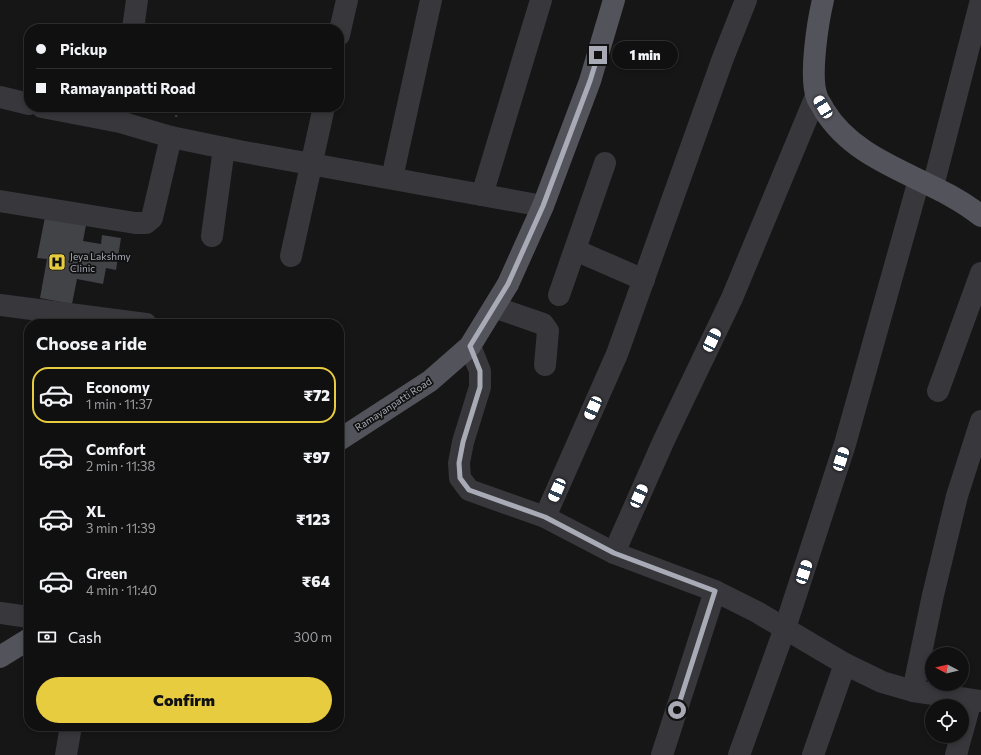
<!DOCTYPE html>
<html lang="en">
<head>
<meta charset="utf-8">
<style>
  body { margin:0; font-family:Commissioner,sans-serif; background:#19191a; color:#f1f3f6; height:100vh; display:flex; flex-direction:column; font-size:15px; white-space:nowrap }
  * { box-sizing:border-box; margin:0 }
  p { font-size:13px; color:#9c9d9f }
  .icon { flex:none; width:22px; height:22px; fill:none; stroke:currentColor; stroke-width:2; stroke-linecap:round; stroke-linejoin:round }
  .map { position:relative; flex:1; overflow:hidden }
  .side { position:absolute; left:24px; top:319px; width:320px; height:412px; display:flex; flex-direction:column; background:#101011; border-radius:16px; box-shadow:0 2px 6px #0003,0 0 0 1px #303031 }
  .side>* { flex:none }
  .guide { position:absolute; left:24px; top:24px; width:320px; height:88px; border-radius:16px; box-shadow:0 2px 6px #0003,0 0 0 1px #303031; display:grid; align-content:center; height:88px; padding:0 12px; background:#101011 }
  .needle { width:26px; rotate:277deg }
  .buttons { position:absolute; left:925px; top:647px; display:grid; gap:8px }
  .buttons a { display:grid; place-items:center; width:44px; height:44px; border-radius:50%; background:#101011; box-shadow:0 2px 6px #0003,0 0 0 1px #303031; font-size:20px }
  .end { position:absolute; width:18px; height:18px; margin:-9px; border:5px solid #a8aab6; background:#111; box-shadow:0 0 0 2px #111 }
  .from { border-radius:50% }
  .bubble { position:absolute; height:28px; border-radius:14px; background:#101011; box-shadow:0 2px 6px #0003,0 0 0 1px #303031; font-size:13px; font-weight:800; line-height:28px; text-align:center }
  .car { position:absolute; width:12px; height:24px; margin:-12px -6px; border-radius:5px; box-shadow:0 0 3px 1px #0007; background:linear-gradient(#fff 24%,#345 0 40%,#fff 0 76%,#345 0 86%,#fff 0) }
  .guide b { display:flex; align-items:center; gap:14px; height:38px; font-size:15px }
  .guide b+b { border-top:1px solid #303031 }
  .guide i { width:10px; height:10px; background:#f1f3f6 }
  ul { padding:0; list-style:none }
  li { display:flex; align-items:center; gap:12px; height:56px; margin:0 8px 6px; padding:0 4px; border:2px solid transparent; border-radius:16px }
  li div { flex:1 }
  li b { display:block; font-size:15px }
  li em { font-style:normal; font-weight:800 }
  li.selected { border-color:#e6cc3e }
  li>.icon { width:36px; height:36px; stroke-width:1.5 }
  h2 { padding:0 12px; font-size:18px; line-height:48px }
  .pay { display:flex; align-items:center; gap:10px; height:44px; padding:0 12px; font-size:15px }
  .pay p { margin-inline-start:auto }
  .primary-button { display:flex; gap:8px; margin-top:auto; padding:8px 12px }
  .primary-button a { flex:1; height:46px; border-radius:24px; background:#e6cc3e; color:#111; font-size:16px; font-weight:800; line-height:46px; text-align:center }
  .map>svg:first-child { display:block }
</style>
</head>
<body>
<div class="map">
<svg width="981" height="755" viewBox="0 0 981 755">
  <rect width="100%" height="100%" fill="#161617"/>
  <path fill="#424347" d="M45,217l41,8 -3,16 18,3 1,-9 19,3 -5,32 -10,-2 -3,16 -26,-5 -5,25 -32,-6 7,-39 -10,-1z"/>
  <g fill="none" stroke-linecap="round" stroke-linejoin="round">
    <path stroke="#3d3d43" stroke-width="2.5" stroke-dasharray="2 3" stroke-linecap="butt" d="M176,117l3,-10"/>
    <g stroke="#37373c" stroke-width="22">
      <path d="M133,29l4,-29"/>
      <path d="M339,35l8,-35"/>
      <path d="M0,97l29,7"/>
      <path d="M42,107l78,15 51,15 68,14 304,55"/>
      <path d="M392,178l39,-178"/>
      <path d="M933,186l48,-186"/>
      <path d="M482,195l59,-195"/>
      <path d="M0,201l135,22h11l6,-5 19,-81"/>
      <path d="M212,236l12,-88"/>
      <path d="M575,250l69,30"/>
      <path d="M291,256l33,-149"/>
      <path d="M559,295l46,-132"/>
      <path d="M0,305l146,19"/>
      <path d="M494,307l49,17 5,7 -3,34"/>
      <path d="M470,346l10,25v16l-17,55 -4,21 1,15 9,12 76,27 69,36 101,38 42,21 88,52 37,18 31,9 68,10"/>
      <path d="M938,391l43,-118"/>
      <path d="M545,517l72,-163 106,-296 23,-58"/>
      <path d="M614,553l50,-113 68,-142 84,-202"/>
      <path d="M0,613l29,4"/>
      <path d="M913,691l20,-96 24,-99 24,-75"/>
      <path d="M962,733l9,-33"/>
      <path d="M66,755l5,-29"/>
      <path d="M662,755l53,-164"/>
      <path d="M739,755l46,-127 60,-184 74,-264"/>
      <path d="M813,755l32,-91"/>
      <path d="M956,755l5,-19"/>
    </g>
    <g stroke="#53535b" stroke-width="22">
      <path d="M823,0c-5,21 -14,77 -6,97 1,4 5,8 7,13 35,57 108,66 157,106"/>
      <path d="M339,440l91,-59 40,-35 38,-62 35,-78 47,-125 24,-81"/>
      <path d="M0,657l29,-18"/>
    </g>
  </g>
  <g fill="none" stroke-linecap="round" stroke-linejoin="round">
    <path stroke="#a8aab6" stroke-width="5" d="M598,55l-8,26 -47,125 -35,78 -38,62 10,25v16l-17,55 -4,21 1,15 9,12 76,27 69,36 101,38 -38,119"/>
  </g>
  <defs>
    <symbol id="hospital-square" viewBox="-11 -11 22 22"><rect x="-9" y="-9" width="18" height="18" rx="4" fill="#e6cc3e" stroke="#111112"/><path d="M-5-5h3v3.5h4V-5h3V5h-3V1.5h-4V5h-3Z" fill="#111"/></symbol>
  </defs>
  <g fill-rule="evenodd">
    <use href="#hospital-square" x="47" y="252" width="20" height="20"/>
  </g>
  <g text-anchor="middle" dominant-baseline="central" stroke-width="3.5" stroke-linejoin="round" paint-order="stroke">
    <g font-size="10" fill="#a8aab6" stroke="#111112" text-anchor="start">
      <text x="70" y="256">Jeya Lakshmy<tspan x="70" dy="12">Clinic</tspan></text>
    </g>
    <g font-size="10" fill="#a8aab6" stroke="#111112">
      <text transform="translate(393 404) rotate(-33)">Ramayanpatti Road</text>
    </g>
  </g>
</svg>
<div class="buttons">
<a><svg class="needle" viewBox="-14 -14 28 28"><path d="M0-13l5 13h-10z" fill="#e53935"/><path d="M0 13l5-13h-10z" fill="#9c9d9f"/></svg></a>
<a><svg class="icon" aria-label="locate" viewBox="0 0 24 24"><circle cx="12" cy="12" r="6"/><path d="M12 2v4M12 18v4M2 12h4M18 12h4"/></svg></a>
</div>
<i class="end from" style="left:677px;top:710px"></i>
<i class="end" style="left:598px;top:55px"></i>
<div class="bubble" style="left:612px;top:41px;width:66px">1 min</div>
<i class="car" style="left:823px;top:107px;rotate:329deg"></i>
<i class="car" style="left:712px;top:340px;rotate:26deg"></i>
<i class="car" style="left:593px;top:408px;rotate:204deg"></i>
<i class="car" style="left:841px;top:459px;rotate:18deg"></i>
<i class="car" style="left:557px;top:490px;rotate:204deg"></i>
<i class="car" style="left:639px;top:496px;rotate:24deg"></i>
<i class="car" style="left:804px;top:572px;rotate:18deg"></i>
<div class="guide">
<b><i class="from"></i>Pickup</b>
<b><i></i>Ramayanpatti Road</b>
</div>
<section class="side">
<h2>Choose a ride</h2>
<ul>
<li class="selected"><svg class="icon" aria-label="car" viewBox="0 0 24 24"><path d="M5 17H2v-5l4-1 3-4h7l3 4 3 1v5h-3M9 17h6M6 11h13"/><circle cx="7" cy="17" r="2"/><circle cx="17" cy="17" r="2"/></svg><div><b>Economy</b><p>1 min · 11:37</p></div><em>₹72</em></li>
<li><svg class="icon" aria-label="car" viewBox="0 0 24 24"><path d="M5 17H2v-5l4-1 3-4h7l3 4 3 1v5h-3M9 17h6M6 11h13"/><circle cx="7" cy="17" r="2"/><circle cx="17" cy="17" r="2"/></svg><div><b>Comfort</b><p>2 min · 11:38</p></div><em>₹97</em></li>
<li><svg class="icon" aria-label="car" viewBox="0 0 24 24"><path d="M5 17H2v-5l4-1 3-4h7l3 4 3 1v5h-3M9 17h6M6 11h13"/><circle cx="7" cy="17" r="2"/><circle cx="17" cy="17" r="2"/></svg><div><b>XL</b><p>3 min · 11:39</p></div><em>₹123</em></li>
<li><svg class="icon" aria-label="car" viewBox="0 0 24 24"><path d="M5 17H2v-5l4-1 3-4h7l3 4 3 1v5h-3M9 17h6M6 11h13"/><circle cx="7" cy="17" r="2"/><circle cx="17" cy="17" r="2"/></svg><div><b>Green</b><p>4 min · 11:40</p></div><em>₹64</em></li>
</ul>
<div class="pay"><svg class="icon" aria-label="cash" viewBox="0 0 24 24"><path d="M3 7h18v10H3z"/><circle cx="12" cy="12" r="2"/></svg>Cash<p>300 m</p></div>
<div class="primary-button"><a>Confirm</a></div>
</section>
</div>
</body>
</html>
